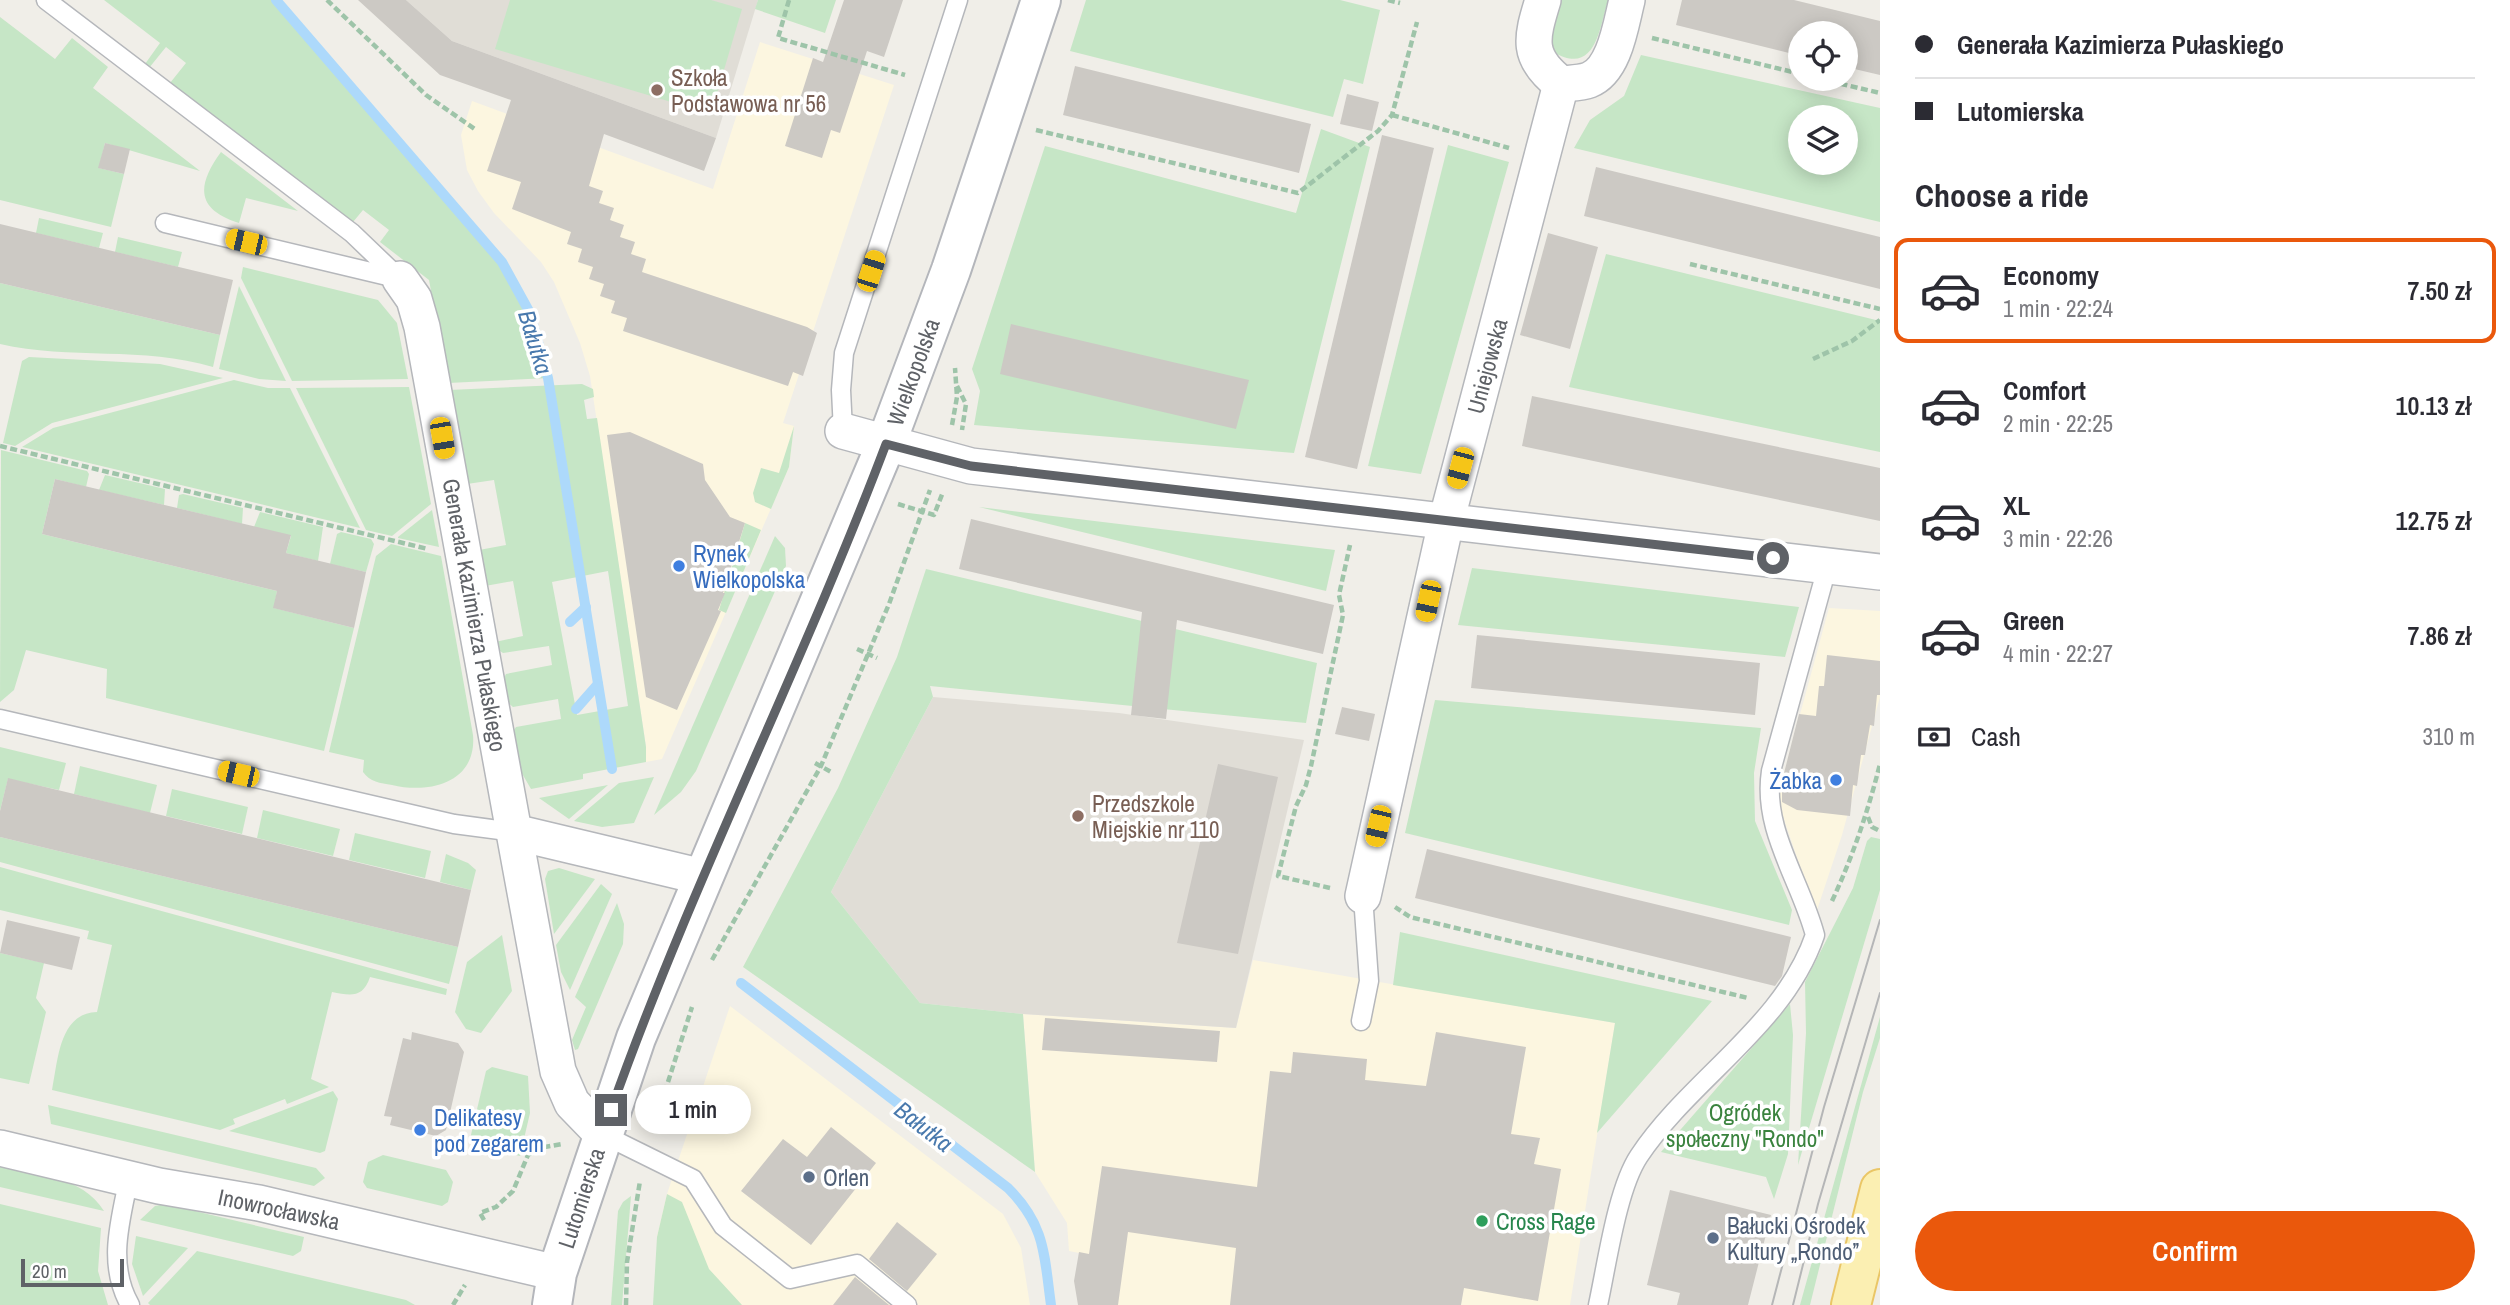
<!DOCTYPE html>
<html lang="en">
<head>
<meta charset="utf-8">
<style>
  body { margin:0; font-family:"Archivo Narrow",sans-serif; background:#f2f2f3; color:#2b2b33; height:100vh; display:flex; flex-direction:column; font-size:26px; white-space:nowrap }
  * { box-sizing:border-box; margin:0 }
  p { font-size:23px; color:#7c7c81 }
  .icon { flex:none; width:38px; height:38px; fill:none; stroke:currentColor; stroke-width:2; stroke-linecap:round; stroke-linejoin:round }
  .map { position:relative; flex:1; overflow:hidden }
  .side { display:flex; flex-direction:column; background:#fff; width:630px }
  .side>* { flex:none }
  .banner { display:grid; align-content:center; height:154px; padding:0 35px; background:#fff }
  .tools { position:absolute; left:1788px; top:21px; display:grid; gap:14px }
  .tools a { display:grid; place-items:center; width:70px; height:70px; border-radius:50%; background:#fff; box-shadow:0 4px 18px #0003; font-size:35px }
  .scale { position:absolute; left:21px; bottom:18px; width:103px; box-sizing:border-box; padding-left:7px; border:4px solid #5f6267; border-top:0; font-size:19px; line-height:24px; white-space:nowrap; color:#5f6267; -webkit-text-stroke:5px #fff; paint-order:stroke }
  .end { position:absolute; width:32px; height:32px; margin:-16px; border:9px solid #5f6267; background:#fff; box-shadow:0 0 0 4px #fff }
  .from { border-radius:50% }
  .bubble { position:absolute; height:49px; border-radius:24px; background:#fff; box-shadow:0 4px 18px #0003; font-size:23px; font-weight:600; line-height:49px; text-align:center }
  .car { position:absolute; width:21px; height:42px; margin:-21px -10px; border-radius:9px; box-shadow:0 0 5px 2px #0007; background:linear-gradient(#f5c518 24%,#345 0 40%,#f5c518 0 76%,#345 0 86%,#f5c518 0) }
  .banner b { display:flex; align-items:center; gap:24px; height:66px; font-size:26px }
  .banner b+b { border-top:2px solid #e1e1e2 }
  .banner i { width:18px; height:18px; background:#2b2b33 }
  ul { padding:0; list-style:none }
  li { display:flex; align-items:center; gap:21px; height:105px; margin:0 14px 10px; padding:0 21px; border:4px solid transparent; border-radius:14px }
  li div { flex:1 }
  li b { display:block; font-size:26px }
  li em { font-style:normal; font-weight:600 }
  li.on { border-color:#ea580c }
  li>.icon { width:63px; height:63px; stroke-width:1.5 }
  h2 { padding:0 35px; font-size:32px; line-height:84px }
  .pay { display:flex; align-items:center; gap:18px; height:77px; padding:0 35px; font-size:26px }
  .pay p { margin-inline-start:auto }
  .button { display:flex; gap:14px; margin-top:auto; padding:14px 35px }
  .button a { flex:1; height:80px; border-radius:42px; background:#ea580c; color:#fff; font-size:28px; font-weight:600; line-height:80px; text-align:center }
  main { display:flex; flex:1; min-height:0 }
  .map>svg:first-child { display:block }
</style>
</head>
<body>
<main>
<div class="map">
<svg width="1880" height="1305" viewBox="0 0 1880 1305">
  <rect width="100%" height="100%" fill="#f0eee8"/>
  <g fill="#fcf6e0">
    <path d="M760,42l134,43 -111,338 11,3 -5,41 -127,292 -16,3v-16l-56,-370 -10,-33 -26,-61 -13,-20 -47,-49 -16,-22 -11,-21 -6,-35 11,-34 241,88z"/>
    <path d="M1829,608l51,3v86l-38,138 -26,78 -39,-114z"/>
    <path d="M1253,960l362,63 -45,282h-492l1,-52 -10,-2 -2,-28 -32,-51 -12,-158 213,14z"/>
    <path d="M730,1006l273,208 18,34 9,57h-345l-28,-68 10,-43z"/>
  </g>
  <g fill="#e0ddd6">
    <path d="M406,0h352l-42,138 -264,-97z"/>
    <path d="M933,697l186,16 185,27 -68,288 -213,-14 -103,-11 -89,-111z"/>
  </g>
  <g fill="#c6e6c6" fill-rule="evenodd">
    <path d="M104,0h172l226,262 28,51 18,65 -100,5 -19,-103 -49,-38 9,-12 -26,-20 -10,12 -183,-139 16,-20 -20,-16 -17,21 -4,-4 15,-21z"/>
    <path d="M510,0h201l31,9 -31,105 -216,-65z"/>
    <path d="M758,0h78l-11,33 -70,-24z"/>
    <path d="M1086,0h254l40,10 -17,74 -19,-5 -11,38 -263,-66z"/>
    <path d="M1560,0h48c-9,31 -13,76 -55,52l-2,-24z"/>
    <path d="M0,17l55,42 17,-21 36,29 -15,21 107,83 -95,-28 -6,25 25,6 -13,53 -111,-27z"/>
    <path d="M1641,55l239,53v114l-306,-74 16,-28 34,-24zM1801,117h45v46h-45z"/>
    <path d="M1321,129l49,18 -76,306 -320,-28 6,-34 -8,-22 73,-223 251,67z"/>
    <path d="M1448,145l61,17 -88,312 -53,-8z"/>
    <path d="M221,152l77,59 -52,-13 -7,25c-44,-14 -42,-38 -18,-71z"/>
    <path d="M39,218l64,15 -4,15 -63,-15z"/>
    <path d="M118,237l64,15 -4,15 -63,-15z"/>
    <path d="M1606,254l274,67v131l-311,-65z"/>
    <path d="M243,267l135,33 19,23 11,56 -116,2 -51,-103z"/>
    <path d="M0,283l220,52 -7,32c-70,-21 -143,-7 -213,-23z"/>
    <path d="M239,286l47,95 -27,-2 -40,-10z"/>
    <path d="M29,357l131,7 63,14 -171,45 -37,23 -12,-3 19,-82z"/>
    <path d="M234,380l34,8h22l70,140 -338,-81 31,-19z"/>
    <path d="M582,384l11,5 1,8 -10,3 3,19 10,-1 49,329v15l-63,12v5l-52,10 -11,-19 -8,-37 4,-6 45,-8 -3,-20 -45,8 -6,-5 -4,-22 3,-6 46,-9 -3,-19 -46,7 -6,-4 -2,-7 28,-6 -10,-55 -28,5 -6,-36 27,-5 -12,-65 -27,4 -18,-94zM608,571l20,135 -51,9 -25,-133z"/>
    <path d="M409,387l22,117 -39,32 -26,-6 -70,-142z"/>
    <path d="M794,426l-5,41 -18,42 -16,-7 -2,-9 8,-25 18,5z"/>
    <path d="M1,450l86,21 2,3 -3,13 -31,-8 -13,55 235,57 -3,17 80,20 -30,123 -218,-53 1,-29 -81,-19 -12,40 -14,12z"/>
    <path d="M105,475l60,14 -1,16 -65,-15z"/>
    <path d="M183,494l60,14 -1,16 -65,-16 2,-13z"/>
    <path d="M979,507l356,43 -9,41z"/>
    <path d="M432,510l7,37 -41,-9v-1z"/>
    <path d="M260,512l63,15 -5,34 -32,-8 5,-17 -37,-9z"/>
    <path d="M745,523l16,7 -35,83 -7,-3z"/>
    <path d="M341,532l30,7 3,5 -8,28 -36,-8 7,-30z"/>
    <path d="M775,536l10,12 1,18 -90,205 -15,21 -27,23z"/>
    <path d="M391,544l50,12 32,179c4,48 -44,59 -81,50 -12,-2 -22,-3 -29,-13l1,-12 -35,-8 47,-196z"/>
    <path d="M1472,568l327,39 -14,50 -327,-32z"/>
    <path d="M926,569l391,94 -11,60 -376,-37 3,11 -102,195 89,111 103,11 12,158 -292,-205 95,-179 59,-131z"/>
    <path d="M1435,700l326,28 -7,45 1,48 37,89 -3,15 -384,-92z"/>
    <path d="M0,747l66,16 -7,27 -51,-11 -8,32z"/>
    <path d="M80,766l77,19 -7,28 -76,-19z"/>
    <path d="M654,777l-20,46 -32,4 -28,-6 45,-38z"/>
    <path d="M608,785l-39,34 -30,-21z"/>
    <path d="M172,789l76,18 -6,27 -76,-18z"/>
    <path d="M263,810l77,19 -7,27 -76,-18z"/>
    <path d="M355,833l76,18 -6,27 -76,-18z"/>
    <path d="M0,837l458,110 -9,37 -449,-122z"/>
    <path d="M1871,837l9,2v51l-82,275 8,-132 -1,-51 48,-94 14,-47z"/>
    <path d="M446,854l22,9 8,7 -5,20 -31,-8z"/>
    <path d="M0,867l447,122 -1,6 -76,-18c-7,21 -19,19 -38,15l-21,87 18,8 -42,17 -2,-5 -52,20 2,5 -15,6 -168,-40c6,-29 7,-77 45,-78l15,-67 -25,-6 2,-8 -89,-21z"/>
    <path d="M559,868l36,11 -41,55 -9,-55 3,-8z"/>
    <path d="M601,884l11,10 -42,96 -9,-18 -5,-27z"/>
    <path d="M617,903l7,21 -1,20 -45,105 -3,1 -3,-10 14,-33 -11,-10z"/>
    <path d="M1400,932l312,69 -115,132 18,-110 -222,-38z"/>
    <path d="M502,935l10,56 -31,42 -15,-4 -11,-17 12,-50z"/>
    <path d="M0,953l44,10 -8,35 10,14 -17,72 -29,-6z"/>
    <path d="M1790,1004l3,31 -5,119 -14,45 -8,-22 -105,-25z"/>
    <path d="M1880,1017v21l-17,54 -53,213h-10z"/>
    <path d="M492,1067l36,9 2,37 -10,43 -46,-11 -4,-6 16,-68z"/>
    <path d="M333,1091l5,8 -13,52 -5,2 -91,-22z"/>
    <path d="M48,1105l268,63 9,10 -11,8 -263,-62z"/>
    <path d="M383,1155l63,15 7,12 -5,20 -6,4 -75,-18 -4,-6 5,-20z"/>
    <path d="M0,1166c37,8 82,10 104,45l-104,-24z"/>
    <path d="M667,1194l15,8 27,67 33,36h-89l4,-68z"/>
    <path d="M631,1196l-9,109h-11l7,-94 5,-9z"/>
    <path d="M0,1204l101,24 -3,43 10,34h-108z"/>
    <path d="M165,1204l139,33 -3,14 -8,5 -153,-36 15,-14z"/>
    <path d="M136,1236l52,12 -45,48 -11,-32z"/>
    <path d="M197,1251l209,49 9,5h-265l-2,-2z"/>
  </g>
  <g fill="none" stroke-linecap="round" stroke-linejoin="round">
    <g stroke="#add9fb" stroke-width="10">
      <path d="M276,0l226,262 28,51 18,65 64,391"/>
      <path d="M570,622l16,-15"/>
      <path d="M576,709l22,-25"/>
      <path d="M741,983l267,205c38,38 36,67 43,117"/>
    </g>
  </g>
  <g fill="#ccc9c4">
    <path d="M358,0h48l46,41 264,97 -12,33 -100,-37 -15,52 14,5 -4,12 15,5 -4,12 14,5 -4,12 15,5 -4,12 15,5 -4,13 165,55 10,6 -14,43 -10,-4 -5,14 -165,-55 4,-13 -16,-5 4,-12 -15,-5 4,-12 -15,-5 4,-12 -15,-5 4,-13 -15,-5 4,-12 -59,-23 9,-27 -34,-11 24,-71 -71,-25z"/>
    <path d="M844,0h59l-19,57 -17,-6 -27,82 -9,-3 -9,28 -37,-12 28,-88 10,4z"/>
    <path d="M1682,0h112l86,21v54l-34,-8v-34h-45v23l-125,-31z"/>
    <path d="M1075,66l236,58 -12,49 -236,-58z"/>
    <path d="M1347,94l32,8 -7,29 -32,-7z"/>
    <path d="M1382,135l52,13 -77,321 -52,-12z"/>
    <path d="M105,143l25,6 -6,25 -26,-6z"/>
    <path d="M1596,167l284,70v52l-296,-73z"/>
    <path d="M0,224l233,56 -13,55 -220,-52z"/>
    <path d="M1548,233l50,14 -28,102 -50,-14z"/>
    <path d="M1011,324l238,56 -13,49 -236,-55z"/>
    <path d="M1532,396l348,72v53l-358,-75z"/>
    <path d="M630,432l73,32 2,16 25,37 15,6 -22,70h2l-7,17 3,1 -44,99 -31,-13 -39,-262z"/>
    <path d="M55,479l236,56 -5,18 80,19 -12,56 -81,-20 4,-17 -235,-57z"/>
    <path d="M971,519l363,86 -11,49 -146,-34 -11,99 -35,-4 11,-103 -183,-43z"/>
    <path d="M1477,635l283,28 -5,52 -284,-27z"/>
    <path d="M1827,655l53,6v34h-3l-3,31 -4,-1 -5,30h-4l-4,31 -4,-1 -3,31 -53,-6 -15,-8v-21l17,-67 17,2 3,-30h5z"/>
    <path d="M1342,707l33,7 -6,27 -34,-7z"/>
    <path d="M1218,764l60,13 -40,177 -61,-11z"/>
    <path d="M8,778l463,112 -13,57 -458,-110v-26z"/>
    <path d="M1427,849l364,88 -9,39 -7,10 -360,-88z"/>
    <path d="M7,920l73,17 -8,33 -72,-17z"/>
    <path d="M1045,1018l175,13 -3,31 -175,-12z"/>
    <path d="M412,1032l46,11 6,9 -18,78 -10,6 -46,-11 2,-8 -8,-1 19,-78 8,2z"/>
    <path d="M1436,1032l90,15 -15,87 29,4 -6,26 27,5 -23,132 -74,-13 -3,17h-231l6,-57 -108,-16 -10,73h-40l-4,-24 5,-29 10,2 13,-88 155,21 13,-116 21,2 2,-21 74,7 -2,21 61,6z"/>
    <path d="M831,1127l45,36 -65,82 -70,-54 42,-52 24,18z"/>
    <path d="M1670,1190l101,25 -23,90h-71l3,-12 -33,-8z"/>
    <path d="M897,1222l40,32 -30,37 -38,-32z"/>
    <path d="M855,1277l34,28h-56z"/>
  </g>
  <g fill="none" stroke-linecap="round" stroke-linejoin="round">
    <defs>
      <g id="lane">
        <path d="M46,0l306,233 48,46 -235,-56"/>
        <path d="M843,431l-2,-41 3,-37 114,-353"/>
        <path d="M0,719l454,105 60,8"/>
        <path d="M1361,1021l8,-40 -6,-85"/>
        <path d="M602,1134l91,45 30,47 67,53 67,-15 50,41"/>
        <path d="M129,1178c-9,44 -22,86 1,127"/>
        <path d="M1598,1305c9,-41 19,-116 41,-149 52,-78 145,-130 176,-221 -15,-56 -53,-105 -44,-164l57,-207"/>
      </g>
      <g id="street">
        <path d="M1543,0c-12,39 -17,57 18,84 9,-1 20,-1 28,-4 26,-10 32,-57 38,-80"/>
        <path d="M400,279l14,20 8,28 92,505 189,45"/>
        <path d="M843,431l128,35 909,106"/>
        <path d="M514,832l44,239 14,32 30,31"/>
        <path d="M1363,896l83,-374 115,-438"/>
        <path d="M0,1148l159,38 100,17 298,70"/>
      </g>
      <path id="secondary" d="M552,1305l5,-32 79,-235 250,-594 65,-174 90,-270"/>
      <path id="primary" d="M1851,1305l29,-116"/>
    </defs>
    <use href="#lane" stroke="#b5b7bb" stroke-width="21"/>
    <use href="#street" stroke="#b5b7bb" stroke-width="38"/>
    <use href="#secondary" stroke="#b4b6bb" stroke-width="42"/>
    <use href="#primary" stroke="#eac666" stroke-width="42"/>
    <g stroke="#9ec4a9" stroke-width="4.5" stroke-dasharray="7 3.5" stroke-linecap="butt">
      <path d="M327,0l99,95 50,35"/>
      <path d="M789,0l-11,38 127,37"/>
      <path d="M1388,0l12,3"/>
      <path d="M1652,38l149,36"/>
      <path d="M1820,79l60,14"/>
      <path d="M1392,115l117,33"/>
      <path d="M1036,130l262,63 80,-62 14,-16 25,-93"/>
      <path d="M1690,264l190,45"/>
      <path d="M1813,359l39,-18 28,-21"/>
      <path d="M957,386l9,18 -4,26"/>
      <path d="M952,425l5,-28 -2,-29"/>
      <path d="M0,446l428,103"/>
      <path d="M898,504l36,11 9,-23"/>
      <path d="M857,649l20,9"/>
      <path d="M815,763l16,9"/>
      <path d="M1868,817l4,10 8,4"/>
      <path d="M1330,888l-52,-12 18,-70 10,-21 5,-19 32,-151 -4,-20 11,-50"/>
      <path d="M1832,901c21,-45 36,-90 48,-137"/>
      <path d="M1395,907l15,10 338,81"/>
      <path d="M712,960l109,-194 68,-162 41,-114"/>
      <path d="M652,1132l40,-125"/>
      <path d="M484,1220l-4,-7 16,-6 17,-16 15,-36 11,-7 23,-4"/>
      <path d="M453,1305l12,-20"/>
      <path d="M626,1305l1,-43 13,-81"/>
    </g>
    <use href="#lane" stroke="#fff" stroke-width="18"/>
    <use href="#street" stroke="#fff" stroke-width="35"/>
    <use href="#secondary" stroke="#fff" stroke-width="38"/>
    <use href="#primary" stroke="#fbefb2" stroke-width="38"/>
    <g stroke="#b5b6b7" stroke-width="2">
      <path d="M1772,1305l52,-198 56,-187"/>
      <path d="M1793,1305l25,-101 62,-211"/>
    </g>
  </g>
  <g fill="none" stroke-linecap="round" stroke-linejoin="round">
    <path stroke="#5f6267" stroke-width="9" d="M611,1110c80,-226 190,-441 275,-666l85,22 802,92"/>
  </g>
  <g fill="#8d6e63" stroke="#fff" stroke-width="2.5">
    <circle cx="657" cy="90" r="7"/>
    <circle cx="1078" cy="816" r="7"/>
  </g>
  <g fill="#3f7fe0" stroke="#fff" stroke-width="2.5">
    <circle cx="679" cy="566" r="7"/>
    <circle cx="1836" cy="780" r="7"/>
    <circle cx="420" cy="1130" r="7"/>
  </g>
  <g fill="#5c6f8a" stroke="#fff" stroke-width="2.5">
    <circle cx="809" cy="1177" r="7"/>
    <circle cx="1713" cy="1238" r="7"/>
  </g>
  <circle fill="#2e9e5b" stroke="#fff" stroke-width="2.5" cx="1482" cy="1221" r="7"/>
  <g text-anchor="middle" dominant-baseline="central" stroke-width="7" stroke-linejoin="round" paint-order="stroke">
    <g font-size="23" fill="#785e54" stroke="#fff" text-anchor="start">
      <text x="671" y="77">Szkoła<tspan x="671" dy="26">Podstawowa nr 56</tspan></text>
      <text x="1092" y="803">Przedszkole<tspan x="1092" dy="26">Miejskie nr 110</tspan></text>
    </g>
    <g font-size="23" fill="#5f6267" stroke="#fff">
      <text transform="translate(1487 366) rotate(-75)">Uniejowska</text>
      <text transform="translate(913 372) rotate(-70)">Wielkopolska</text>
      <text transform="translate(475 615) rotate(80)">Generała Kazimierza Pułaskiego</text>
      <text transform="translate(581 1198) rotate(-72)">Lutomierska</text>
      <text transform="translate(279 1209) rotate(12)">Inowrocławska</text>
    </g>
    <g font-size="23" fill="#366cbe" stroke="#fff" text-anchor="start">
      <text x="693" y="553">Rynek<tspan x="693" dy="26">Wielkopolska</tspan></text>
      <text x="1822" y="780" text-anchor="end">Żabka</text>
      <text x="434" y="1117">Delikatesy<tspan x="434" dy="26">pod zegarem</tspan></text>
    </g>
    <g font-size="23" fill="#3a833e" stroke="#fff">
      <text x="1745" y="1112">Ogródek<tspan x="1745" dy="26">społeczny "Rondo"</tspan></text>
    </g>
    <g font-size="23" fill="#4e5e75" stroke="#fff" text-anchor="start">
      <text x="823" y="1177">Orlen</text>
      <text x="1727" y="1225">Bałucki Ośrodek<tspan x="1727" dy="26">Kultury „Rondo”</tspan></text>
    </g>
    <g font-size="23" fill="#27864d" stroke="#fff" text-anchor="start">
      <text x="1496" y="1221">Cross Rage</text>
    </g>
    <g font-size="24" font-style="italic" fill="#4979ad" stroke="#fff">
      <text transform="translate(536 342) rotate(73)">Bałutka</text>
      <text transform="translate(924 1126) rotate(38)">Bałutka</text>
    </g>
  </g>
</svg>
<div class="tools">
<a><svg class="icon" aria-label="locate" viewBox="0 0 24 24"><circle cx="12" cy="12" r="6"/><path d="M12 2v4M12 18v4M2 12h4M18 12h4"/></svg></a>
<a><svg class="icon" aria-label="layers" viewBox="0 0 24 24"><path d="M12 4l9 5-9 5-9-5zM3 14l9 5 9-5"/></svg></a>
</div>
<div class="scale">20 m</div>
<i class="end from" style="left:1773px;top:558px"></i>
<i class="end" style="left:611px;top:1110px"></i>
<div class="bubble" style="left:635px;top:1085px;width:116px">1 min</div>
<i class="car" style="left:246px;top:242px;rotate:283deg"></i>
<i class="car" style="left:871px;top:271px;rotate:18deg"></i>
<i class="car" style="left:442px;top:438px;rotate:170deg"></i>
<i class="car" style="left:1460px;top:468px;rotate:195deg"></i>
<i class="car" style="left:1428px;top:601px;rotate:192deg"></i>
<i class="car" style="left:238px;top:774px;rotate:283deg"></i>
<i class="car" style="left:1378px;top:826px;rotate:193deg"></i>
</div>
<section class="side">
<div class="banner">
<b><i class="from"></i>Generała Kazimierza Pułaskiego</b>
<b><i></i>Lutomierska</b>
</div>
<h2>Choose a ride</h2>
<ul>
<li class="on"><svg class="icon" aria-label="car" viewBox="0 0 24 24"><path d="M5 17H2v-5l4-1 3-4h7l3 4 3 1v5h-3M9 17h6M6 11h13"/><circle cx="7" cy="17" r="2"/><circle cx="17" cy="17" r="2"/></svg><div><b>Economy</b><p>1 min · 22:24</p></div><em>7.50 zł</em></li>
<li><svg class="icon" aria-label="car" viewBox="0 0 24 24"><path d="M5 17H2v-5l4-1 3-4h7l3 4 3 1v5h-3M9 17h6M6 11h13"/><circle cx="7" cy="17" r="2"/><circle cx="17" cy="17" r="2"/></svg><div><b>Comfort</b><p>2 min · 22:25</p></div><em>10.13 zł</em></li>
<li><svg class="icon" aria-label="car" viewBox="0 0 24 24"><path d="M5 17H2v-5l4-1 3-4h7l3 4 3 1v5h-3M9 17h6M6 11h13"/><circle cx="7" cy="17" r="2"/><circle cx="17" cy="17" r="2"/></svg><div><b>XL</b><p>3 min · 22:26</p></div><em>12.75 zł</em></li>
<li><svg class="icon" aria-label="car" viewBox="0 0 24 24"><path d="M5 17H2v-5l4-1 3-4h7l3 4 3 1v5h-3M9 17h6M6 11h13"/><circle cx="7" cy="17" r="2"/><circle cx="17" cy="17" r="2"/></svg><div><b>Green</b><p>4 min · 22:27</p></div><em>7.86 zł</em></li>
</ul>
<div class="pay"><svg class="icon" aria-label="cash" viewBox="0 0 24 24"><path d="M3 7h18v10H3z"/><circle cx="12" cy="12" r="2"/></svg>Cash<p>310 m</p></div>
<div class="button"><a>Confirm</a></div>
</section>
</main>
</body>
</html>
